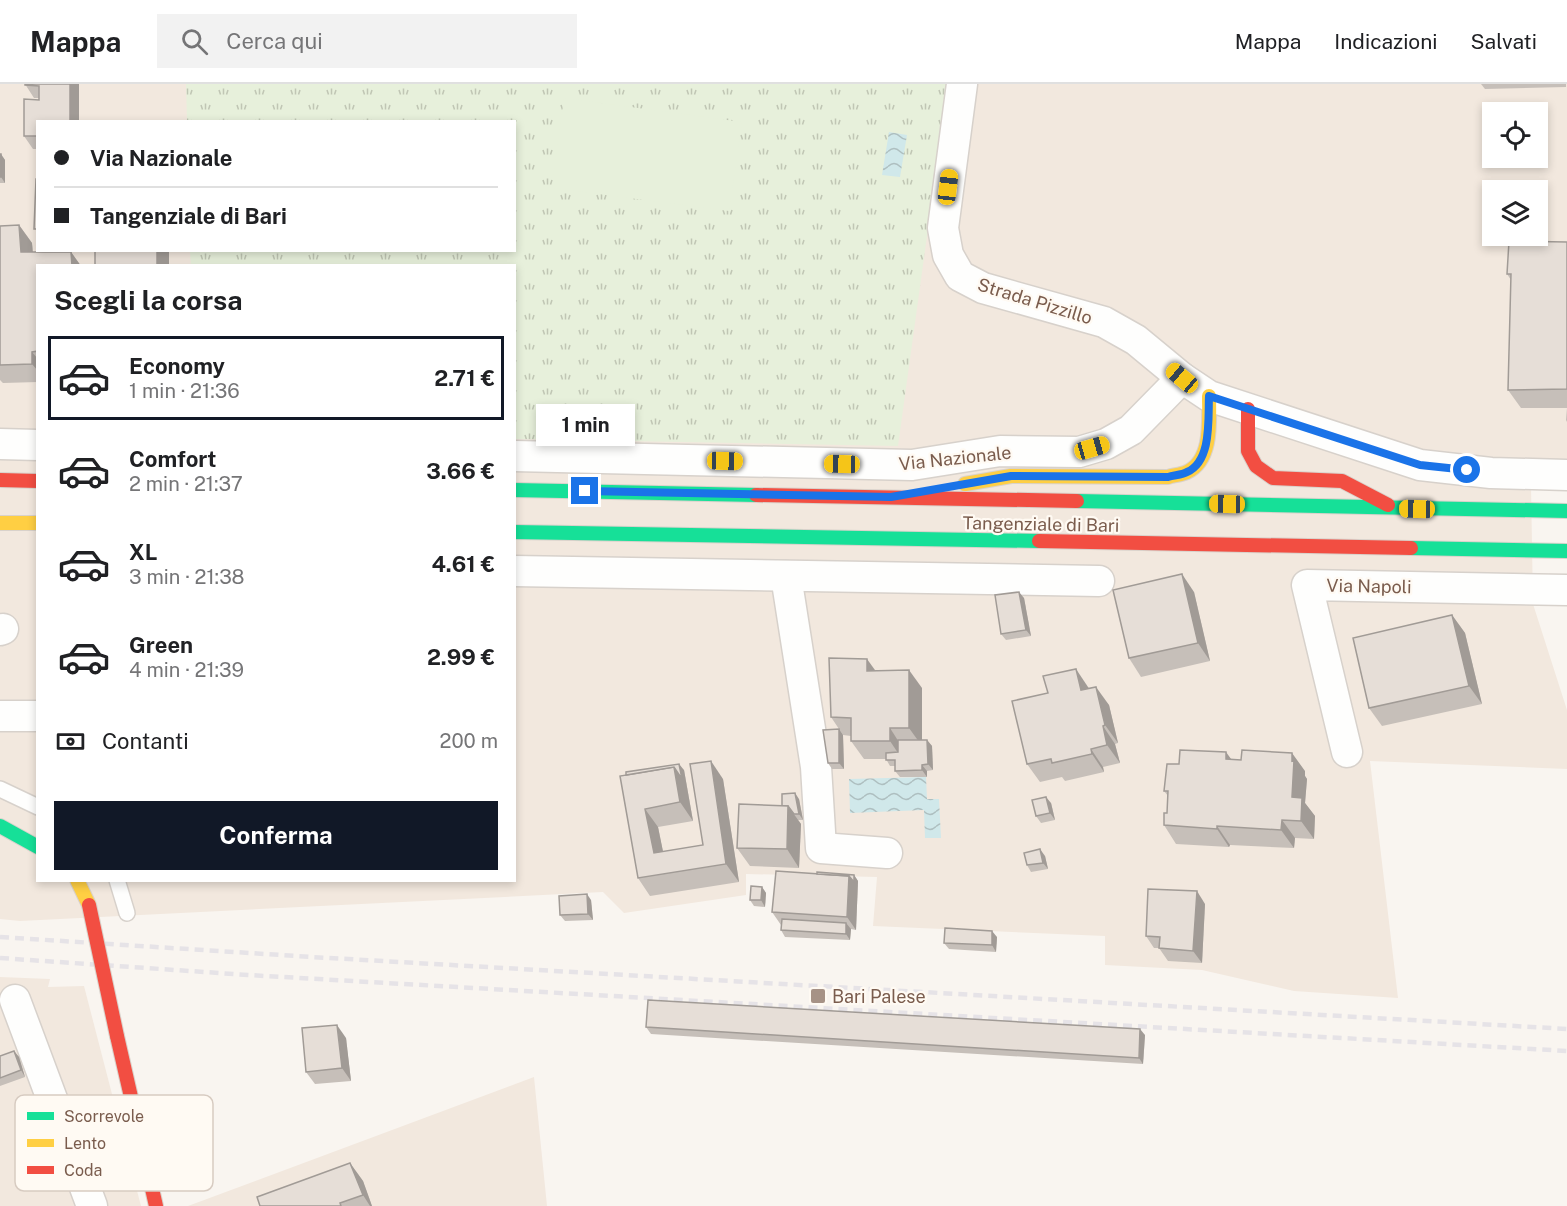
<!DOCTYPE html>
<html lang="it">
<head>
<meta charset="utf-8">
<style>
  body { margin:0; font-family:"Public Sans",sans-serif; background:#f2f2f2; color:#202124; height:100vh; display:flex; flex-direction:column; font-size:22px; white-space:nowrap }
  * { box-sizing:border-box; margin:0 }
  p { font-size:20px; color:#757577 }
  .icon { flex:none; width:33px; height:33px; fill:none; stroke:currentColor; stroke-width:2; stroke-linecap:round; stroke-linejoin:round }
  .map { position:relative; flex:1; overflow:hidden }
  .side { position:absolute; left:36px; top:180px; width:480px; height:618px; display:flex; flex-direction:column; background:#fff; border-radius:0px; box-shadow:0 3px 9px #0003 }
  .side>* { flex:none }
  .hud { position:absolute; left:36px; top:36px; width:480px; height:132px; border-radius:0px; box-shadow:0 3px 9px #0003; display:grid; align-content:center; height:132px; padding:0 18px; background:#fff }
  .fabs { position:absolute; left:1482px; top:18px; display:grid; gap:12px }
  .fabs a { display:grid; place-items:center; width:66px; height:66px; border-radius:0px; background:#fff; box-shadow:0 3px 9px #0003; font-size:30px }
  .end { position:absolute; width:27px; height:27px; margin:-14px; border:8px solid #1a73e8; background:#fff; box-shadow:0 0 0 3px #fff }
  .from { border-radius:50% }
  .bubble { position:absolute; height:42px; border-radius:0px; background:#fff; box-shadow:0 3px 9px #0003; font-size:20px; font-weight:700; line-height:42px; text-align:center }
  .car { position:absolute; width:18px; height:36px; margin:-18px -9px; border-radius:8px; box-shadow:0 0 4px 2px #0007; background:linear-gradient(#f5c518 24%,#345 0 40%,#f5c518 0 76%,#345 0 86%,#f5c518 0) }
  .hud b { display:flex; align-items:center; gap:21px; height:57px; font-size:22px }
  .hud b+b { border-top:2px solid #e0e0e0 }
  .hud i { width:15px; height:15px; background:#202124 }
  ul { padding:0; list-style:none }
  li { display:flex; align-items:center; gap:18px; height:84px; margin:0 12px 9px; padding:0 6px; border:3px solid transparent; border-radius:0px }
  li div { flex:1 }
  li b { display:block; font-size:22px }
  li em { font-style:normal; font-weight:700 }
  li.on { border-color:#111827 }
  li>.icon { width:54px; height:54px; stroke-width:1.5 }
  h2 { padding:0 18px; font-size:27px; line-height:72px }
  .pay { display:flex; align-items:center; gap:15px; height:66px; padding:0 18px; font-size:22px }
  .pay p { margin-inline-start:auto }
  .button { display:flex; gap:12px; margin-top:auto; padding:12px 18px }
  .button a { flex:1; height:69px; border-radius:0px; background:#111827; color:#fff; font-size:24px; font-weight:700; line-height:69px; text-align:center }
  header { display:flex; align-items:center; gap:36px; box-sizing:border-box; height:84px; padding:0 30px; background:#fff; border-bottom:2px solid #e0e0e0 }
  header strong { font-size:28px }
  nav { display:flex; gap:33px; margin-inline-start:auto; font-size:21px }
  .search { width:420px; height:54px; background:#f2f2f2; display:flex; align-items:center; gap:15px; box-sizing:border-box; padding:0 21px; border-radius:0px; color:#757577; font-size:22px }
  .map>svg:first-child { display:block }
</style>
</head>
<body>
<header>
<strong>Mappa</strong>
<div class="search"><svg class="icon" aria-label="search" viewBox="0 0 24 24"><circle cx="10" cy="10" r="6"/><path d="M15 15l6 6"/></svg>Cerca qui</div>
<nav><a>Mappa</a><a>Indicazioni</a><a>Salvati</a></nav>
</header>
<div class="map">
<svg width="1567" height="1122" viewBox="0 0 1567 1122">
  <defs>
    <pattern id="grass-tufts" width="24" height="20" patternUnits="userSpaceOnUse" patternTransform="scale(1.5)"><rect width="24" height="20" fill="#e7f0db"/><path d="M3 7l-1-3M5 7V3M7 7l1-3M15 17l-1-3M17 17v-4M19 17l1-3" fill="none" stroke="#c0c6b4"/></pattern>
    <pattern id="water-waves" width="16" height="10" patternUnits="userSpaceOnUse" patternTransform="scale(1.5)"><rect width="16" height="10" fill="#d0e8ea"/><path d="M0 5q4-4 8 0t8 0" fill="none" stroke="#aebfc0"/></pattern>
  </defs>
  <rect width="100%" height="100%" fill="#f9f5f0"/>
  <g fill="#f2e8de" fill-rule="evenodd">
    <path d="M0,0h1567v402h-36l2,118 34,106v59l-197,-8 28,237 -104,-7 -92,-21 -97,-5v-29l-232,-10 4,-49 -131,-3v21l-122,18 -21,-21 -583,29 -20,-2zM1492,28h46v46h-46zM38,38h476v128h-476zM1492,106h46v46h-46zM38,182h476v614h-476z"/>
    <path d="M0,893l50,2 -2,8 36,-1 57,220h-141z"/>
    <path d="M534,993l13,129h-359z"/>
  </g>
  <path fill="url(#grass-tufts)" d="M186,0h762l-50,362 -383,-7 -1,-173h-323l-1,-15 324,-1v-128l-327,-1z"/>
  <path fill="#e7f0db" d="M564,14l178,24 -13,89 -177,-23z"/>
  <g fill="url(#water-waves)">
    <path d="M889,48l18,3 -7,42 -18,-2z"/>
    <path d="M926,693l1,22h12l2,39h-16l-1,-28 -74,3 -1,-34z"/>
  </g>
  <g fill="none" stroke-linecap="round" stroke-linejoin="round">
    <defs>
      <g id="lane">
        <path d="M0,705l38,18"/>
        <path d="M117,796l10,33"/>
      </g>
      <g id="street">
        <path d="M962,0l-19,144 5,27 12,21 23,12 121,34 32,18 46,38 27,18 211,69 71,8 76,2"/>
        <path d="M0,360l38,1"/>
        <path d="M514,372l398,9 88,-14 79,1 27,-8 25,-14 51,-52"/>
        <path d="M514,487l585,10"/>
        <path d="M786,492l30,191 5,81 66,5"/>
        <path d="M0,546l3,-1"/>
        <path d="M0,632h38"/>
        <path d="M1347,668l-40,-167 260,5"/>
        <path d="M15,916l77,206"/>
      </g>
      <g id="fast">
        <path d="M514,406l242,5"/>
        <path d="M1077,417l490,10"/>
        <path d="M514,448l525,9"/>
        <path d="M1411,464l156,3"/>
        <path d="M0,742l38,21"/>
      </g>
      <g id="slow">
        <path d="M965,400l46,-8 157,1c6,-2 13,-2 19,-5 26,-12 22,-52 22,-76"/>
        <path d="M0,439h38"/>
        <path d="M77,796l12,25"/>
      </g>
      <g id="jam">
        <path d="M1248,325v42l8,15 17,12 69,3 46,24"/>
        <path d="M0,396l38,1"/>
        <path d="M756,411l321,6"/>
        <path d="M1039,457l372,7"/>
        <path d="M117,952l39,170"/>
      </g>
    </defs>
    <use href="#lane" stroke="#d7d1cb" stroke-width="18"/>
    <use href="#street" stroke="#d7d1cb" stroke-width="33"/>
    <use href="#fast" stroke="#d9d2cb" stroke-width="16"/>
    <use href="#slow" stroke="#d9d2cb" stroke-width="16"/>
    <use href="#jam" stroke="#d9d2cb" stroke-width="16"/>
    <use href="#lane" stroke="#fefefd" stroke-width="15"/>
    <use href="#street" stroke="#fefefd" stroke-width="30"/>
    <use href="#fast" stroke="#16e098" stroke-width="14"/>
    <use href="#slow" stroke="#ffcf43" stroke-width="14"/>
    <use href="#jam" stroke="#f24e42" stroke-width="14"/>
    <g stroke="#e6e3e7" stroke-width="4.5" stroke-dasharray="9 6" stroke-linecap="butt">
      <path d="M0,853l312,20 1255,72"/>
      <path d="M0,874l248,17 1319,76"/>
    </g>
    <defs>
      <path id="jam-bridge" d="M89,821l28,131"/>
    </defs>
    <use href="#jam-bridge" stroke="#d9d2cb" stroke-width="16" stroke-linecap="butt"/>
    <use href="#jam-bridge" stroke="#f24e42" stroke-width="14"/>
  </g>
  <g fill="#c6bfb9">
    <path d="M25,0h54v38h-41v27h-5l-9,-13 15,-36v-2h-5z"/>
    <path d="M1481,0h85v3l-81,2z"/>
    <path d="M0,70l5,6v23h-5z"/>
    <path d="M19,141l13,18 1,9h38l10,14h-43v116l-35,1 -3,-3v-154z"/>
    <path d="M1567,158v180l-1,-2 1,-12h-46l-13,-18 3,-110 -4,-6z"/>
    <path d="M1194,508l16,69 -69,16 -12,-19z"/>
    <path d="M1024,514l7,38 -25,4 -5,-6z"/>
    <path d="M1452,531l13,18 17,71 -100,22 -13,-18z"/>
    <path d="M875,587l47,17v52h5l5,6 1,24 -6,1v6h-27l-5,-6v-5h-5l-4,-7h-22l-13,-18v-5l-8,-1 -12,-18z"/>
    <path d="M1088,603l1,1 20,17 9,38 -3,1 5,19 -17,4 1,5 -39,9 -3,-4 -22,5 -13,-18z"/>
    <path d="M839,645l4,6 1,34h-12l-4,-6z"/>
    <path d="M1231,675l74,12v5l2,3 -2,24 10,13 -1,23 -19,-1 -1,10 -64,-3 -1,2 -53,-3 -12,-19 3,-12 1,-17 -4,-5 15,-27z"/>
    <path d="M684,686l9,51 -35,6 5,25 40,-7 20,-66 16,103 -89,14 -12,-18 -18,-102z"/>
    <path d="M799,715l4,21h-5l3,4 -2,44 -49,-2 -13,-18 45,-42z"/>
    <path d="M1051,719l4,17 -14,3 -5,-7z"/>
    <path d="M1045,772l3,13 -17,3 -4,-7z"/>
    <path d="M817,790l37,1 4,6 -2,49 -5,-1 -1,11 -65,-3 -4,-7v-5l-9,-13z"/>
    <path d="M762,803l4,6 -1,14 -11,-1 -4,-6z"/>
    <path d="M591,816l2,20 -28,1 -5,-6z"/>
    <path d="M1205,820l-3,59 -34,-2 -9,-13h-5l-8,-12z"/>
    <path d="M997,853l-1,15 -47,-3 -5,-6z"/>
    <path d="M646,943l499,8 -2,29 -492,-30z"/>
    <path d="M346,954l5,43 -36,3 -9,-12z"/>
    <path d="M14,967l5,6 6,20 -25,9v-30z"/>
    <path d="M350,1079l13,18 9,25h-112z"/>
  </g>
  <g fill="#a19b96">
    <rect x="70" y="0" width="9" height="38"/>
    <path d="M1,70l4,6v23l-4,-6z"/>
    <path d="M19,141l13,18 2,27 -13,-18z"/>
    <rect x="157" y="166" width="12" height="16"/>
    <path d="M71,168l10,14h-9z"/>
    <path d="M32,268l6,7v12l-6,-7z"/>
    <path d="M1182,490l12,18 16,69 -12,-18z"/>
    <path d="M1019,508l5,6 7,38 -5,-6z"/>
    <path d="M1452,531l13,18 17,71 -13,-18z"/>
    <path d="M867,575l13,18 -13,-6z"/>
    <path d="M1076,585l12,18 6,21 -13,-18z"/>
    <path d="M909,586l13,18v58l-13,-18z"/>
    <path d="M1096,603l13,18 9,38 -13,-18z"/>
    <path d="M1103,642l12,18 5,19 -13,-18z"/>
    <path d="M890,644l12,19v12l-12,-18z"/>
    <path d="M839,645l4,6 1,34 -5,-6z"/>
    <path d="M927,656l5,6 1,24 -5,-6z"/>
    <path d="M1091,665l12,18 1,5 -12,-18z"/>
    <path d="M1226,668l13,18 -13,-11z"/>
    <path d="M1292,669l13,18v5l2,3 -2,24 10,13 -1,23 -13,-18 -9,-24z"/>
    <path d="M711,677l12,18 16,103 -13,-18z"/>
    <path d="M679,680l5,6 9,51 -13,-19 -6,-35z"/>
    <path d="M922,681l5,6v6l-5,-7z"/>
    <path d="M795,709l4,6 4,21 -4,-6z"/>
    <path d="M1046,713l5,6 4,17 -5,-7z"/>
    <path d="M788,722l13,18 -2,44 -12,-19z"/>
    <path d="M645,725l13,18 9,44 -13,-18z"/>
    <path d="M1282,736l13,18 -1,10 -13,-18z"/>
    <path d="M1217,742l13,19 -1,2 -12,-18z"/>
    <path d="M1040,765l5,7 3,13 -5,-6z"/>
    <path d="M854,791l4,6 -2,49 -9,-13 2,-41z"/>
    <path d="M762,803l4,6 -1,14 -4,-7z"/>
    <path d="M1197,807l8,13 -3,59 -9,-12z"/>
    <path d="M587,810l4,6 2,20 -5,-6z"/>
    <path d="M846,839l5,6 -1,11 -4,-6z"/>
    <path d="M992,847l5,6 -1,15 -4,-7z"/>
    <path d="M337,941l9,13 5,43 -9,-13z"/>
    <path d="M1140,945l5,6 -2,29 -4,-6z"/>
    <path d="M14,967l5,6 6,20 -4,-7z"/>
    <path d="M350,1079l13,18 9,25h-2l-7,-11z"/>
  </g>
  <g fill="#e6ded7" stroke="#a19b96" stroke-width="1.5">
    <path d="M25,0h45v38h-32v14h-14v-37l15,1v-14l-14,-1z"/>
    <rect x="0" y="70" width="1" height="23"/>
    <path d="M36,95h2v50h-4z"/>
    <path d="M19,141l2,27h50l1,14h-34v85l-6,1v12l-32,1v-139z"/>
    <path d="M1509,157l58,1v147l-59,1 3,-116h-4z"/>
    <rect x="95" y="166" width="62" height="16"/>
    <path d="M1182,490l16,69 -69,15 -16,-68z"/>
    <path d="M1019,508l7,38 -25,4 -6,-39z"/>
    <path d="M1452,531l17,71 -100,22 -16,-70z"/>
    <path d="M829,574l38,1v12l42,-1v58h-19v13h-39v-23l-20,-1z"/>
    <path d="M1076,585l5,21 15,-3 9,38 -2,1 4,19 -16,4 1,5 -40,9 -1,-4 -24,5 -15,-63 36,-8 -5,-17z"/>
    <path d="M839,645v34h-11l-5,-33z"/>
    <path d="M898,656h29l1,24 -6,1v5l-27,1v-11h-9v-7l12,-1z"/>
    <path d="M1180,666l46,2v7l15,1 1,-10 50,3v8l2,-1 -2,37 10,1 -1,23 -19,-1 -1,10 -64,-4v3l-53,-4v-12h3l1,-22h-4l3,-27h12z"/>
    <path d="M711,677l15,103 -88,14 -18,-102 54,-9 6,35 -35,7 9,44 49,-8 -13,-81z"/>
    <path d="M679,680l3,15 -8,-12 -48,8v-3z"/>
    <path d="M795,709l4,21h-5l-6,-8h-6v-12z"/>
    <path d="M1046,713l4,16 -14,3 -4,-16z"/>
    <path d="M739,720l49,2 -1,43 -50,-1z"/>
    <path d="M1040,765l3,14 -16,2 -3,-12z"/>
    <path d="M776,787l73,5 -2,41 -75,-5z"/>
    <path d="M817,788l37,3v7l-5,-6 -32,-2z"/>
    <path d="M751,802l11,1 -1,13h-11z"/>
    <path d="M1148,805l49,2 -4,60 -34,-3 1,-11 -14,-1z"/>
    <path d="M587,810l1,20 -28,1 -1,-19z"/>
    <path d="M782,835l64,4v11l-65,-4z"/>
    <path d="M945,844l47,3v14l-48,-2z"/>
    <path d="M648,916l492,29 -1,29 -493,-31z"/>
    <path d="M337,941l5,43 -36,4 -4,-44z"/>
    <path d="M14,967l7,19 -21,8v-22z"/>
    <path d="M350,1079l13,32 -23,8 1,3h-81l-3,-9z"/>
  </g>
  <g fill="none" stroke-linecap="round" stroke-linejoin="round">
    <path stroke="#1a73e8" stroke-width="8" d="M585,407l306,6 120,-21 157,1c6,-2 14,-2 19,-5 25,-11 21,-53 22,-76l211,69 47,5"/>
  </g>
  <rect fill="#a69286" stroke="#fffaf3" stroke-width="2" x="810" y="904" width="16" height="16" rx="3"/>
  <g text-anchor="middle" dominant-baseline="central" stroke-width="4.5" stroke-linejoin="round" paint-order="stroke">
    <g font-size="18" fill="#7a5c4d" stroke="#fffaf3">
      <text transform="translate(1035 217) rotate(17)">Strada Pizzillo</text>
      <text transform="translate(955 374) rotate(-6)">Via Nazionale</text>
      <text transform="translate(1041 440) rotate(1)">Tangenziale di Bari</text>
      <text transform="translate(1369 502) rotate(1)">Via Napoli</text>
    </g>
    <g font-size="18" fill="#7a5c4d" stroke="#fffaf3" text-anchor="start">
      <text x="832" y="912">Bari Palese</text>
    </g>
  </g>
  <rect x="15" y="1011" width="198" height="96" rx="9" fill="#fffaf3" stroke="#d7cbc1" stroke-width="1.5"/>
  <rect x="27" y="1028" width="27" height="8" fill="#16e098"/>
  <rect x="27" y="1055" width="27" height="8" fill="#ffcf43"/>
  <rect x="27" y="1082" width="27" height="8" fill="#f24e42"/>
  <g font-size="16" fill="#7a5c4d">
    <text x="64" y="1038">Scorrevole</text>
    <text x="64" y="1065">Lento</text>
    <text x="64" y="1092">Coda</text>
  </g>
</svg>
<div class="fabs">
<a><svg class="icon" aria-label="locate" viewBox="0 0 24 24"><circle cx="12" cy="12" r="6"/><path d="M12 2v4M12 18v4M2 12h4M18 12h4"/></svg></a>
<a><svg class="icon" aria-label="layers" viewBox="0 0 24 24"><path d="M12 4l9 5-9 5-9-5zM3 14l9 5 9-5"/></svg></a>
</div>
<i class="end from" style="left:1467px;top:386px"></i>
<i class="end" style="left:585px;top:407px"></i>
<div class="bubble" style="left:536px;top:320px;width:99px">1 min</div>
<i class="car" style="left:948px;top:103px;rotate:7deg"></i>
<i class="car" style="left:1182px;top:294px;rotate:310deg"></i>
<i class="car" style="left:1092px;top:364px;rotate:74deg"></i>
<i class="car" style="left:725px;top:377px;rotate:91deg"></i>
<i class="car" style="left:842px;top:380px;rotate:271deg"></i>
<i class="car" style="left:1227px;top:420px;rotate:271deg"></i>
<i class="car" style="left:1417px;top:425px;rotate:271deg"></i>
<div class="hud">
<b><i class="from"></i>Via Nazionale</b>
<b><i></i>Tangenziale di Bari</b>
</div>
<section class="side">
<h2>Scegli la corsa</h2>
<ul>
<li class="on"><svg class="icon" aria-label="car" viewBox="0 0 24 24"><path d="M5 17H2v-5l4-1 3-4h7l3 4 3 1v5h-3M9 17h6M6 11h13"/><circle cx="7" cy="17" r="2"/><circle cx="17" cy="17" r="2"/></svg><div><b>Economy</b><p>1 min · 21:36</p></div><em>2.71 €</em></li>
<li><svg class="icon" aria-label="car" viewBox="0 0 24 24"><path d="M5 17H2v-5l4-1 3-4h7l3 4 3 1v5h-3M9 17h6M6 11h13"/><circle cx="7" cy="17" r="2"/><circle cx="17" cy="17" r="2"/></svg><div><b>Comfort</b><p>2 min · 21:37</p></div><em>3.66 €</em></li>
<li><svg class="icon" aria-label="car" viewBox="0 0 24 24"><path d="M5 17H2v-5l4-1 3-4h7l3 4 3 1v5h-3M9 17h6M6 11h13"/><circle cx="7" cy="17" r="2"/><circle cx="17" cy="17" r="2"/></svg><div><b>XL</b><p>3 min · 21:38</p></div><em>4.61 €</em></li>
<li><svg class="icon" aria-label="car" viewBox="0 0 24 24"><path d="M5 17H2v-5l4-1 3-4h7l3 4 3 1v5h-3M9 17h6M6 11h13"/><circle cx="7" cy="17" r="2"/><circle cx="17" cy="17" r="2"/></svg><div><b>Green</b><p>4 min · 21:39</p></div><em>2.99 €</em></li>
</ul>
<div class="pay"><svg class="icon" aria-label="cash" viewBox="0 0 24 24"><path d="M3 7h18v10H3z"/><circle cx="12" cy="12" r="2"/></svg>Contanti<p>200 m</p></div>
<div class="button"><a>Conferma</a></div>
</section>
</div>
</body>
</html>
